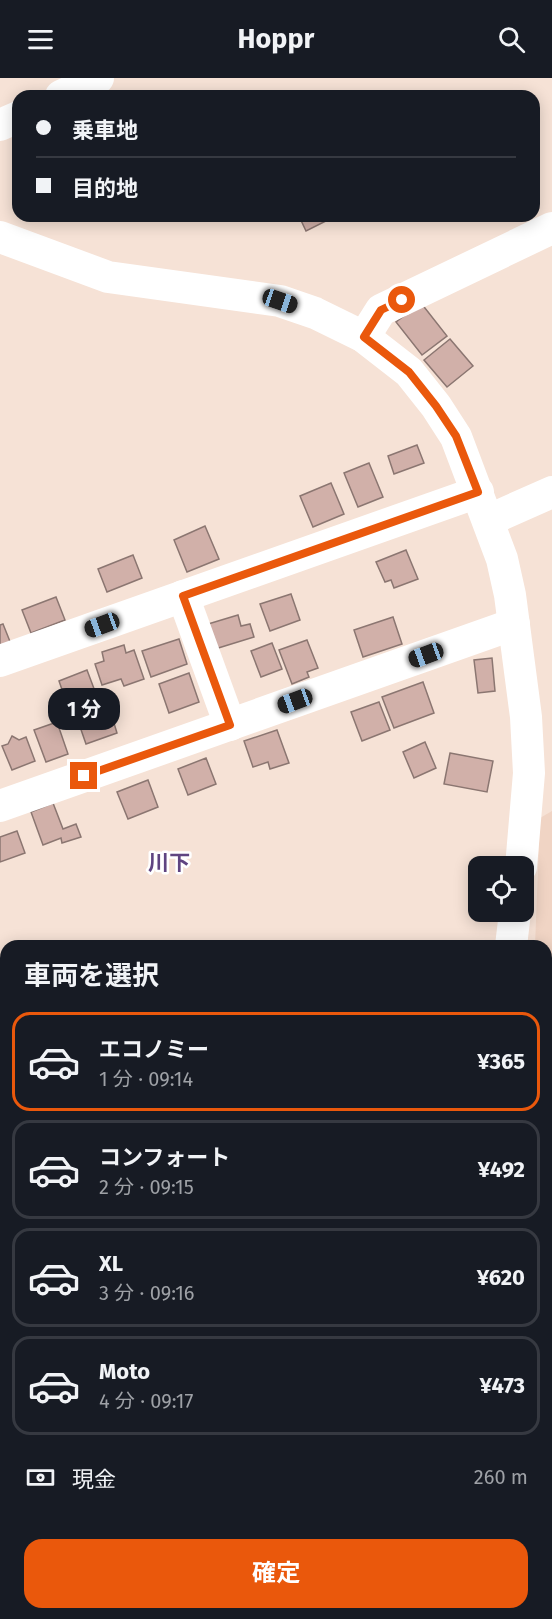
<!DOCTYPE html>
<html lang="ja">
<head>
<meta charset="utf-8">
<style>
  body { margin:0; font-family:"Fira Sans","Noto Sans JP",sans-serif; background:#20242c; color:#f1f3f6; height:100vh; display:flex; flex-direction:column; font-size:22px; white-space:nowrap }
  * { box-sizing:border-box; margin:0 }
  p { font-size:20px; color:#9ea1a6 }
  .icon { flex:none; width:33px; height:33px; fill:none; stroke:currentColor; stroke-width:2; stroke-linecap:round; stroke-linejoin:round }
  .map { position:relative; flex:1; overflow:hidden }
  .drawer { position:absolute; left:0px; top:862px; width:552px; height:680px; display:flex; flex-direction:column; background:#171b24; border-radius:18px 18px 0 0; box-shadow:0 3px 15px #0003 }
  .drawer>* { flex:none }
  .hud { position:absolute; left:12px; top:12px; width:528px; height:132px; border-radius:18px; box-shadow:0 3px 15px #0003; display:grid; align-content:center; height:132px; padding:0 24px; background:#171b24 }
  .controls { position:absolute; left:468px; top:778px; display:grid; gap:12px }
  .controls a { display:grid; place-items:center; width:66px; height:66px; border-radius:12px; background:#171b24; box-shadow:0 3px 15px #0003; font-size:30px }
  .end { position:absolute; width:27px; height:27px; margin:-14px; border:8px solid #ea580c; background:#fff; box-shadow:0 0 0 3px #fff }
  .from { border-radius:50% }
  .bubble { position:absolute; height:42px; border-radius:18px; background:#171b24; box-shadow:0 3px 15px #0003; font-size:20px; font-weight:700; line-height:42px; text-align:center }
  .car { position:absolute; width:18px; height:36px; margin:-18px -9px; border-radius:8px; box-shadow:0 0 4px 2px #0007; background:linear-gradient(#222 24%,#8ab4d8 0 40%,#222 0 76%,#8ab4d8 0 86%,#222 0) }
  .hud b { display:flex; align-items:center; gap:21px; height:57px; font-size:22px }
  .hud b+b { border-top:2px solid #363941 }
  .hud i { width:15px; height:15px; background:#f1f3f6 }
  ul { padding:0; list-style:none }
  li { display:flex; align-items:center; gap:18px; height:99px; margin:0 12px 9px; padding:0 12px; border:3px solid #363941; border-radius:18px }
  li div { flex:1 }
  li b { display:block; font-size:22px }
  li em { font-style:normal; font-weight:700 }
  li.selected { border-color:#ea580c }
  li>.icon { width:54px; height:54px; stroke-width:1.5 }
  h2 { padding:0 24px; font-size:27px; line-height:72px }
  .pay { display:flex; align-items:center; gap:15px; height:66px; padding:0 24px; font-size:22px }
  .pay p { margin-inline-start:auto }
  .button { display:flex; gap:12px; margin-top:auto; padding:12px 24px }
  .button a { flex:1; height:69px; border-radius:18px; background:#ea580c; color:#fff; font-size:24px; font-weight:700; line-height:69px; text-align:center }
  header { display:flex; justify-content:space-between; align-items:center; height:78px; padding:0 24px; background:#171b24; font-size:27px; font-weight:700 }
  .map>svg:first-child { display:block }
</style>
</head>
<body>
<header><svg class="icon" aria-label="menu" viewBox="0 0 24 24"><path d="M4 6h16M4 12h16M4 18h16"/></svg>Hoppr<svg class="icon" aria-label="search" viewBox="0 0 24 24"><circle cx="10" cy="10" r="6"/><path d="M15 15l6 6"/></svg></header>
<div class="map">
<svg width="552" height="1541" viewBox="0 0 552 1541">
  <rect width="100%" height="100%" fill="#f6e2d6"/>
  <path fill="#f0d4c4" d="M552,733v373l-6,3v-241h-11l5,-128z"/>
  <g fill="#d1b0a9" stroke="#8b7671" stroke-width="1.5">
    <path d="M299,138h29l2,3 -24,12z"/>
    <path d="M421,225l26,33 -25,19 -26,-33z"/>
    <path d="M450,261l23,27 -26,21 -23,-27z"/>
    <path d="M417,367l7,18 -30,11 -6,-18z"/>
    <path d="M369,385l14,34 -25,10 -14,-34z"/>
    <path d="M331,405l13,31 -31,13 -13,-31z"/>
    <path d="M205,448l14,33 -32,13 -13,-32z"/>
    <path d="M406,472l12,29 -24,9 -3,-8 -6,2 -9,-20z"/>
    <path d="M133,477l9,23 -35,14 -9,-23z"/>
    <path d="M291,516l9,26 -30,11 -10,-27z"/>
    <path d="M56,519l9,23 -34,13 -9,-23z"/>
    <path d="M238,537l3,11 9,-2 4,13 -39,12 -7,-25z"/>
    <path d="M393,539l9,27 -39,13 -9,-27z"/>
    <path d="M3,546l8,20 -11,4v-23z"/>
    <path d="M179,561l8,25 -36,13 -9,-26z"/>
    <path d="M307,562l11,28 -11,4 2,5 -17,7 -13,-34z"/>
    <path d="M272,565l10,26 -21,8 -10,-26z"/>
    <path d="M124,567l2,8 8,-3 10,29 -20,7 -3,-7 -19,6 -7,-21 9,-3 -2,-9z"/>
    <path d="M492,580l3,33 -17,2 -4,-33z"/>
    <path d="M87,592l9,24 -29,10 -8,-23z"/>
    <path d="M189,595l10,29 -30,11 -10,-29z"/>
    <path d="M423,604l11,31 -40,15 -12,-31z"/>
    <path d="M379,624l11,28 -28,11 -11,-29z"/>
    <path d="M110,632l7,23 -31,11 -8,-23z"/>
    <path d="M57,644l11,32 -22,8 -12,-32z"/>
    <path d="M277,652l12,33 -19,6 -2,-7 -15,5 -9,-26z"/>
    <path d="M12,658l7,4 7,-3 9,24 -23,9 -10,-24 6,-2z"/>
    <path d="M425,664l11,26 -22,10 -11,-26z"/>
    <path d="M450,675l43,8 -6,31 -43,-8z"/>
    <path d="M206,680l10,26 -28,11 -10,-26z"/>
    <path d="M148,702l10,27 -30,12 -11,-27z"/>
    <path d="M53,725l10,26 13,-5 5,13 -19,6 -1,-5 -18,7 -12,-33z"/>
    <path d="M17,753l8,22 -25,9v-25z"/>
    <path d="M552,1381v22l-6,2v-22z"/>
    <path d="M552,1497v27l-6,-20v-5z"/>
  </g>
  <g fill="none" stroke-linecap="round" stroke-linejoin="round">
    <g stroke="#fff" stroke-width="32">
      <path d="M61,18l37,-18"/>
      <path d="M0,47l18,-8"/>
      <path d="M0,159l108,40 172,24 35,12 49,24 45,35 27,34 20,31 46,122 8,36 16,122 3,56 -8,94"/>
      <path d="M364,259l17,-27 171,-82"/>
      <path d="M489,442l63,-28"/>
      <path d="M183,518l47,129"/>
      <path d="M0,583l478,-169"/>
      <path d="M0,728l514,-182"/>
      <path d="M511,868l4,-34"/>
      <path d="M546,915l6,-3"/>
      <path d="M546,1245l6,15"/>
    </g>
  </g>
  <g fill="none" stroke-linecap="round" stroke-linejoin="round">
    <path stroke="#ea580c" stroke-width="8" d="M84,698l146,-51 -47,-129 295,-104 -22,-56 -20,-30 -27,-34 -45,-35 17,-27 21,-10"/>
  </g>
  <g text-anchor="middle" dominant-baseline="central" stroke-width="5" stroke-linejoin="round" paint-order="stroke">
    <g font-size="21" font-weight="bold" fill="#5f4481" stroke="#fff">
      <text x="169" y="785">川下</text>
    </g>
  </g>
</svg>
<div class="controls">
<a><svg class="icon" aria-label="locate" viewBox="0 0 24 24"><circle cx="12" cy="12" r="6"/><path d="M12 2v4M12 18v4M2 12h4M18 12h4"/></svg></a>
</div>
<i class="end from" style="left:402px;top:222px"></i>
<i class="end" style="left:84px;top:698px"></i>
<div class="bubble" style="left:48px;top:610px;width:72px">1 分</div>
<i class="car" style="left:280px;top:223px;rotate:109deg"></i>
<i class="car" style="left:102px;top:547px;rotate:250deg"></i>
<i class="car" style="left:426px;top:577px;rotate:250deg"></i>
<i class="car" style="left:295px;top:623px;rotate:250deg"></i>
<div class="hud">
<b><i class="from"></i>乗車地</b>
<b><i></i>目的地</b>
</div>
<section class="drawer">
<h2>車両を選択</h2>
<ul>
<li class="selected"><svg class="icon" aria-label="car" viewBox="0 0 24 24"><path d="M5 17H2v-5l4-1 3-4h7l3 4 3 1v5h-3M9 17h6M6 11h13"/><circle cx="7" cy="17" r="2"/><circle cx="17" cy="17" r="2"/></svg><div><b>エコノミー</b><p>1 分 · 09:14</p></div><em>¥365</em></li>
<li><svg class="icon" aria-label="car" viewBox="0 0 24 24"><path d="M5 17H2v-5l4-1 3-4h7l3 4 3 1v5h-3M9 17h6M6 11h13"/><circle cx="7" cy="17" r="2"/><circle cx="17" cy="17" r="2"/></svg><div><b>コンフォート</b><p>2 分 · 09:15</p></div><em>¥492</em></li>
<li><svg class="icon" aria-label="car" viewBox="0 0 24 24"><path d="M5 17H2v-5l4-1 3-4h7l3 4 3 1v5h-3M9 17h6M6 11h13"/><circle cx="7" cy="17" r="2"/><circle cx="17" cy="17" r="2"/></svg><div><b>XL</b><p>3 分 · 09:16</p></div><em>¥620</em></li>
<li><svg class="icon" aria-label="car" viewBox="0 0 24 24"><path d="M5 17H2v-5l4-1 3-4h7l3 4 3 1v5h-3M9 17h6M6 11h13"/><circle cx="7" cy="17" r="2"/><circle cx="17" cy="17" r="2"/></svg><div><b>Moto</b><p>4 分 · 09:17</p></div><em>¥473</em></li>
</ul>
<div class="pay"><svg class="icon" aria-label="cash" viewBox="0 0 24 24"><path d="M3 7h18v10H3z"/><circle cx="12" cy="12" r="2"/></svg>現金<p>260 m</p></div>
<div class="button"><a>確定</a></div>
</section>
</div>
</body>
</html>
